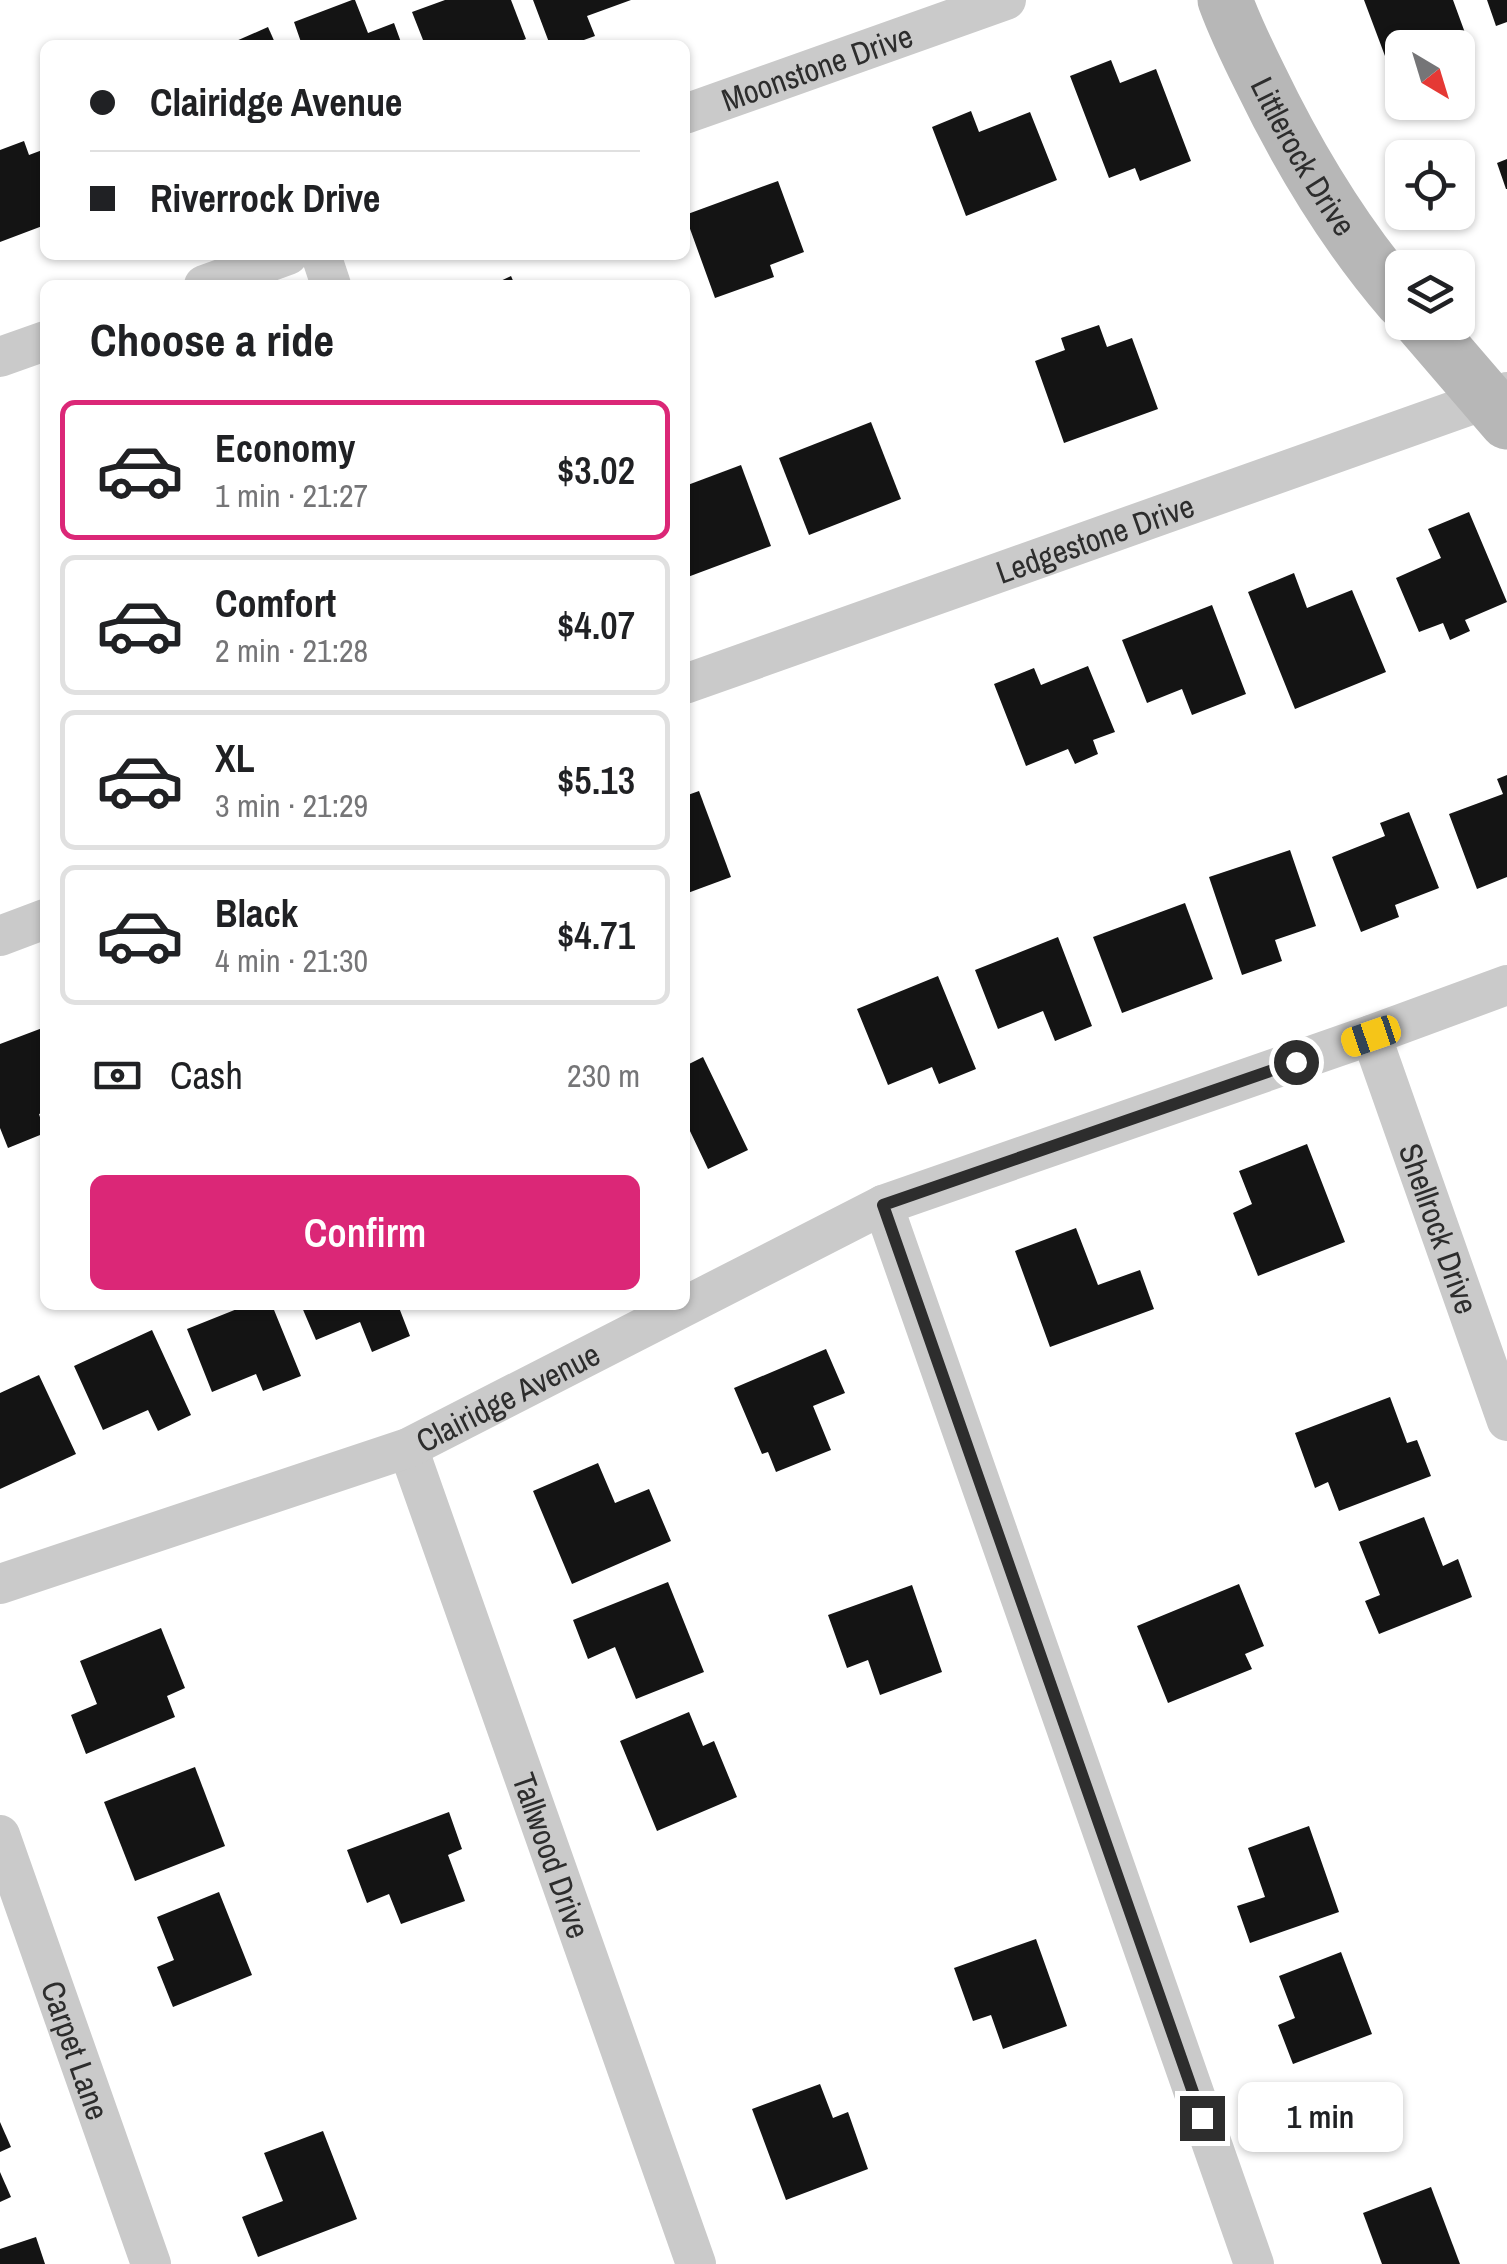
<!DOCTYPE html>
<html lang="en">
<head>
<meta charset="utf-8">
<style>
  body { margin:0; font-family:"Archivo Narrow",sans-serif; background:#f6f6f6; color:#202124; height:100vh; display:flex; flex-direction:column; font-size:38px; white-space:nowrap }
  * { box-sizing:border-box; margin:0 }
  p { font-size:32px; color:#757577 }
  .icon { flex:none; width:55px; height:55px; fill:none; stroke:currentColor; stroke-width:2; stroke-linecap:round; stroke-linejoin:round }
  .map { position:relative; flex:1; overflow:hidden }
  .drawer { position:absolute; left:40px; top:280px; width:650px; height:1030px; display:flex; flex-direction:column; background:#fff; border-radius:15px; box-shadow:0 2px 8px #0004 }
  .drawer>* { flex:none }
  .banner { position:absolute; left:40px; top:40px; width:650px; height:220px; border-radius:15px; box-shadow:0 2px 8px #0004; display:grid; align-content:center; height:220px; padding:0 50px; background:#fff }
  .needle { width:65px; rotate:142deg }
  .controls { position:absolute; left:1385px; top:30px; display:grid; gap:20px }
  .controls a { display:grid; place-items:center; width:90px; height:90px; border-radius:15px; background:#fff; box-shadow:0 2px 8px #0004; font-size:50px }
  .end { position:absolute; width:45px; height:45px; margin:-22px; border:12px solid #2d2d2d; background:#fff; box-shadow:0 0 0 5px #fff }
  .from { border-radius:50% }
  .bubble { position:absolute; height:70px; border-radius:15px; background:#fff; box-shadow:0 2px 8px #0004; font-size:32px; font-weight:600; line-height:70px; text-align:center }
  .car { position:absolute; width:30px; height:60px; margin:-30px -15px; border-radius:12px; box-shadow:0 0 8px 2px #0007; background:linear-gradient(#f5c518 24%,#345 0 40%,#f5c518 0 76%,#345 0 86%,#f5c518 0) }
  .banner b { display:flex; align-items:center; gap:35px; height:95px; font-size:38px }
  .banner b+b { border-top:2px solid #e0e0e0 }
  .banner i { width:25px; height:25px; background:#202124 }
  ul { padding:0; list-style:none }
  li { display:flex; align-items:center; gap:30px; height:140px; margin:0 20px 15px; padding:0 30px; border:5px solid #e0e0e0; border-radius:15px }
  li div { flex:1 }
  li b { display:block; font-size:38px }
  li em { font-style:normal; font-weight:600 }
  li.on { border-color:#db2777 }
  li>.icon { width:90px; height:90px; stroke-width:1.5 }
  h2 { padding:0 50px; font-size:45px; line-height:120px }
  .pay { display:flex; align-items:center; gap:25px; height:110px; padding:0 50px; font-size:38px }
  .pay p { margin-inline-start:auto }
  .button { display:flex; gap:20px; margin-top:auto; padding:20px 50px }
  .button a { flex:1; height:115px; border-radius:15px; background:#db2777; color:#fff; font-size:40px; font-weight:600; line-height:115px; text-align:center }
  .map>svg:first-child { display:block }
</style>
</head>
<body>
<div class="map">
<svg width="1507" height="2264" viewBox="0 0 1507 2264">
  <rect width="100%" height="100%" fill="#fff"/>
  <g fill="#141414">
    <path d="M352,0h3l13,33 26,-10 8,22h-100l-8,-23z"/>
    <path d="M445,0h66l15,39 -16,6h-85l-13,-33z"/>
    <path d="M533,0h98l-44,16 8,20 -25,9h-20z"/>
    <path d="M1364,0h89l15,41 -17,7h-49v19l-11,5z"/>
    <path d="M1487,0h20v22l-11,4z"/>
    <path d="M268,27l8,18h-49z"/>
    <path d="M1111,60l9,23 36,-14 35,92 -51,20 -5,-13 -26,10 -39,-102z"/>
    <path d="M971,111l8,21 51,-20 27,68 -91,36 -34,-89z"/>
    <path d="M24,141l5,14 16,-6v76l-45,17v-92z"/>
    <path d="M1507,159v30h-1l-9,-26z"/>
    <path d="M778,181l26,71 -34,13 4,12 -59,21 -30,-83z"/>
    <path d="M511,276l4,9h-23z"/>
    <path d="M1099,325l8,22 25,-9 26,71 -94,34 -29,-82 30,-11 -4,-12z"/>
    <path d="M871,422l30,77 -92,36 -30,-77z"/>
    <path d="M741,465l30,81 -86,32v-92z"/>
    <path d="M1469,512l38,90 -42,18 5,11 -20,9 -7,-17 -24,9 -23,-54 45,-20 -13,-29z"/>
    <path d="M1294,573l13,35 45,-18 34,82 -91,37 -47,-117z"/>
    <path d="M1212,605l34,89 -54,21 -10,-26 -35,14 -25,-63z"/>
    <path d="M1088,666l27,66 -22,8 5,14 -23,10 -7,-15 -42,17 -32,-82 40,-16 7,17z"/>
    <path d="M1507,775v102l-30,12 -28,-75 54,-20 -6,-15z"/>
    <path d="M699,791l32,86 -46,17v-98z"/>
    <path d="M1409,812l30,76 -44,17 4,12 -38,15 -29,-75 53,-21 -5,-13z"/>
    <path d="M1290,850l26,76 -41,14 7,21 -40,14 -33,-98z"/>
    <path d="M1185,903l28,76 -91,34 -29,-76z"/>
    <path d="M1058,937l34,89 -37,15 -12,-30 -45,18 -23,-59z"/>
    <path d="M938,976l38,93 -37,15 -7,-17 -44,18 -31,-76z"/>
    <path d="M45,1027v85l-6,2 6,19 -37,15 -8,-20v-84z"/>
    <path d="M703,1057l45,93 -40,19 -19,-40 -4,2v-65z"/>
    <path d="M1307,1144l38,98 -87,34 -25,-63 19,-9 -13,-33z"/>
    <path d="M1076,1228l22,57 42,-15 14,39 -104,38 -35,-96z"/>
    <path d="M247,1305h25l29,71 -38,15 -7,-17 -44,18 -25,-63z"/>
    <path d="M301,1305h97l12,31 -38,16 -12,-30 -44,18z"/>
    <path d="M152,1330l39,85 -33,16 -10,-21 -45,20 -29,-64z"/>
    <path d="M826,1349l19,44 -32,13 18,44 -55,22 -8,-20 -6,2 -28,-66z"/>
    <path d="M39,1375l37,79 -76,35v-96z"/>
    <path d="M1390,1397l17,46 10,-3 14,36 -92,35 -11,-29 -13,6 -20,-55z"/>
    <path d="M598,1463l17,40 34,-14 22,52 -99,43 -39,-93z"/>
    <path d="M1424,1517l19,49 15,-7 14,38 -93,37 -14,-33 15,-6 -21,-53z"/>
    <path d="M668,1582l36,90 -68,27 -21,-52 -27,12 -15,-39z"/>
    <path d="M1239,1584l25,62 -19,8 7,15 -84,34 -31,-77z"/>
    <path d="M912,1585l30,87 -62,23 -12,-35 -21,8 -19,-53z"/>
    <path d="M161,1628l24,60 -18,8 8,21 -89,37 -15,-39 26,-11 -17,-43z"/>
    <path d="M689,1712l14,34 11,-5 23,56 -80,34 -37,-90z"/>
    <path d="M195,1767l30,79 -90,35 -31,-79z"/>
    <path d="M449,1812l13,37 -14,6 17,46 -64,23 -12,-30 -22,9 -20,-53z"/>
    <path d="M1309,1826l30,86 -89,31 -13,-37 28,-9 -17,-49z"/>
    <path d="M219,1892l33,83 -79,32 -16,-40 17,-7 -17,-43z"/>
    <path d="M1036,1939l31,87 -64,23 -12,-34 -18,6 -19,-53z"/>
    <path d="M1341,1952l31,82 -79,30 -15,-39 17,-7 -16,-42z"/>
    <path d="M820,2084l13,34 15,-6 20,57 -82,31 -34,-91z"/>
    <path d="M0,2122l11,25 -11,5z"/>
    <path d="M323,2131l34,88 -99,38 -16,-40 41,-16 -19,-48z"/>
    <path d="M0,2172l11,25 -11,5z"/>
    <path d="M1431,2187l29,77h-78l-19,-51z"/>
    <path d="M36,2237l9,27h-45v-15z"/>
  </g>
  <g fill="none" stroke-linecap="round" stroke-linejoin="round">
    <g stroke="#cacaca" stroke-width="40">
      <path id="s1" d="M685,114l321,-114"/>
      <path d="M321,255l10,30"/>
      <path d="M204,285l84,-30"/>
      <path d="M0,357l45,-16"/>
      <path id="s2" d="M685,684l822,-292"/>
      <path d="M0,936l45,-17"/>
      <path id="s3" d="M1371,1035l136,386"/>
      <path d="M883,1205l371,1059"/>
      <path id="s4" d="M408,1448l288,816"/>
      <path id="s5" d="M0,1584l408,-136 475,-243 488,-170 136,-50"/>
      <path id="s6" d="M0,1835l151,429"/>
    </g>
    <g stroke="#b7b7b7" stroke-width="55">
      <path id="s7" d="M1225,0c10,27 22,52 35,78 38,79 85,157 142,223"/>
      <path d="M1421,322l86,100"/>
    </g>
  </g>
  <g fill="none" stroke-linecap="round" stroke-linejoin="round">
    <path stroke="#2d2d2d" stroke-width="12" d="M1202,2118l-319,-913 413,-143"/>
  </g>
  <g text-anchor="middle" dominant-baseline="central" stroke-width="10" stroke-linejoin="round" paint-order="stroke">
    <g font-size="32" fill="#2d2d2d" stroke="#fff">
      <text stroke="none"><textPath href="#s1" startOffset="140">Moonstone Drive</textPath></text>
      <text stroke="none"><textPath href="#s7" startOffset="175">Littlerock Drive</textPath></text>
      <text stroke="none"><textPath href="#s2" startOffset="435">Ledgestone Drive</textPath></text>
      <text stroke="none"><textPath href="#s3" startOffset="205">Shellrock Drive</textPath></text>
      <text stroke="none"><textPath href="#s5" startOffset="542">Clairidge Avenue</textPath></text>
      <text stroke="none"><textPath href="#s4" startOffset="432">Tallwood Drive</textPath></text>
      <text stroke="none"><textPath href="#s6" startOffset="228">Carpet Lane</textPath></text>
    </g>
  </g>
</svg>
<div class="controls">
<a><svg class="needle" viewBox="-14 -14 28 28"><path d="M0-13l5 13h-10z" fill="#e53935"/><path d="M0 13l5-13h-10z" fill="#757577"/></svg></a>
<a><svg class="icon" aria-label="locate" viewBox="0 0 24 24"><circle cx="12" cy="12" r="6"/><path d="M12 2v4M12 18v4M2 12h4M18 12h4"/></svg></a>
<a><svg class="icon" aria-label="layers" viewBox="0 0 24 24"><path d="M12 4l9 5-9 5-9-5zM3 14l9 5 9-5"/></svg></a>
</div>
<i class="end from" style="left:1296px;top:1062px"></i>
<i class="end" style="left:1202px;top:2118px"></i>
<div class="bubble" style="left:1238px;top:2082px;width:165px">1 min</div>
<i class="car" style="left:1371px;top:1036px;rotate:251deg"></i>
<div class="banner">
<b><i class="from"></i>Clairidge Avenue</b>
<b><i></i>Riverrock Drive</b>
</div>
<section class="drawer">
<h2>Choose a ride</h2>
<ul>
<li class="on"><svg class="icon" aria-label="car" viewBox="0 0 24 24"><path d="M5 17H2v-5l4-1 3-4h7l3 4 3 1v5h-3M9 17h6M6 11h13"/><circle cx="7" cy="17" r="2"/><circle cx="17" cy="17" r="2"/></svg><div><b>Economy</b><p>1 min · 21:27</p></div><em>$3.02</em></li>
<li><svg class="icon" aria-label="car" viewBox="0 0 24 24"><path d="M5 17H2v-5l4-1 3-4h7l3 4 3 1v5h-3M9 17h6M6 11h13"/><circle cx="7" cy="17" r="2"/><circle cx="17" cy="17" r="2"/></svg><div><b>Comfort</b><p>2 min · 21:28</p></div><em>$4.07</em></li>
<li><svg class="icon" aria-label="car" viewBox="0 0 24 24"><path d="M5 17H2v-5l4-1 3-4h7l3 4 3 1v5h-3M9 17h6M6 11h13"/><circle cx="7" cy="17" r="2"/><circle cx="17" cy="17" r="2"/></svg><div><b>XL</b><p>3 min · 21:29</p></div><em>$5.13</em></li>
<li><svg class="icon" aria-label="car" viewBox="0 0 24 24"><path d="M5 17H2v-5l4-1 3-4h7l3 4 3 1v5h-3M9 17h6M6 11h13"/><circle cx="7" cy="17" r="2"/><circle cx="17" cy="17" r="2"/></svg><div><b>Black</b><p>4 min · 21:30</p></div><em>$4.71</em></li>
</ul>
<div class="pay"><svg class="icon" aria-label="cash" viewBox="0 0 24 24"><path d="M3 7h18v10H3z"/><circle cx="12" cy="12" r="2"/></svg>Cash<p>230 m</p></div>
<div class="button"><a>Confirm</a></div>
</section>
</div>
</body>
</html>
